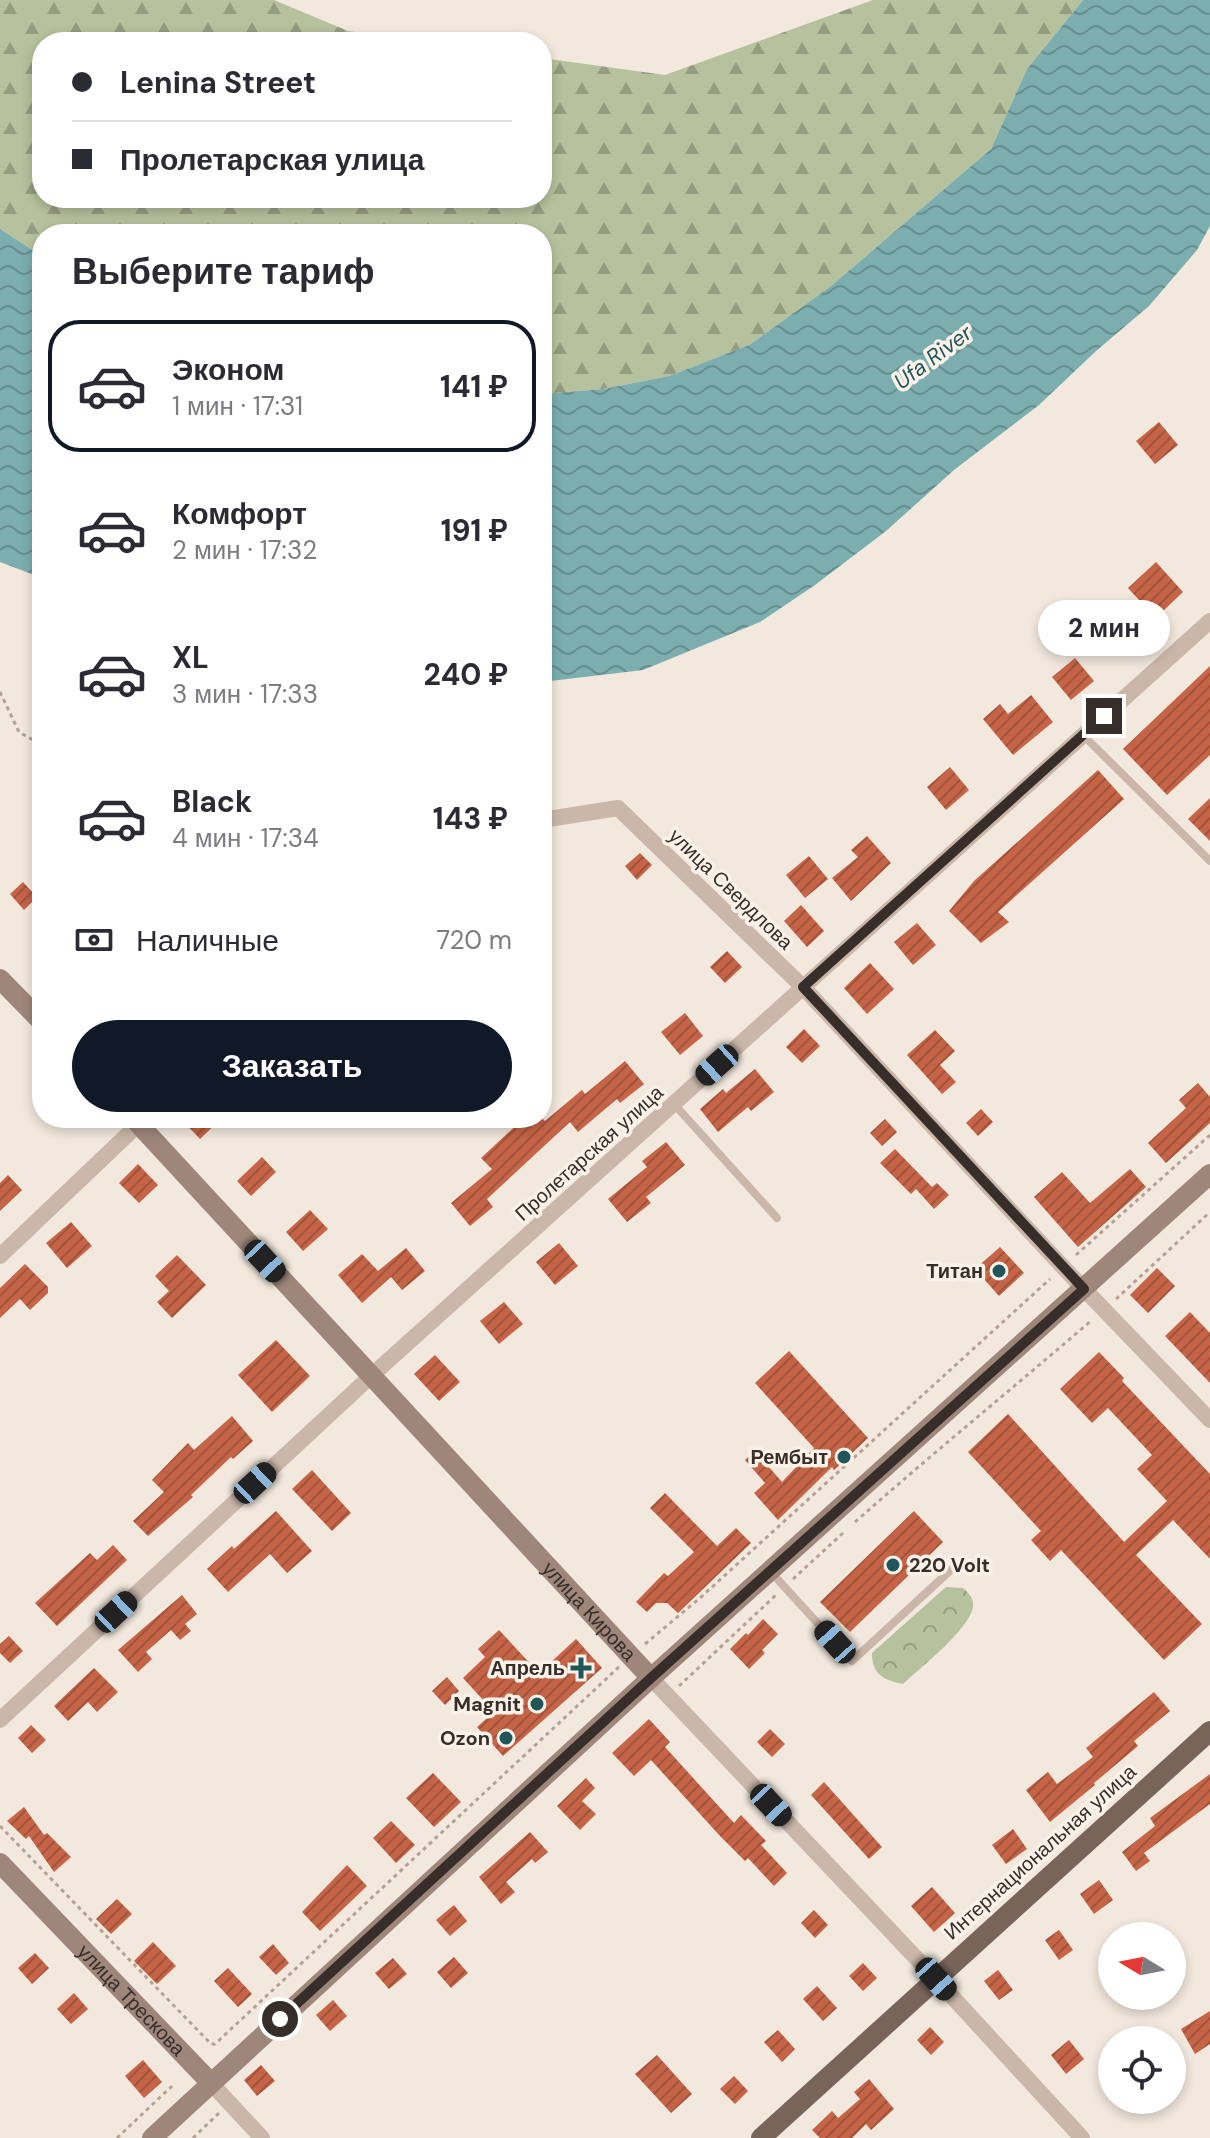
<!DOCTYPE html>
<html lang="ru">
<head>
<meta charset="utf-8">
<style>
  body { margin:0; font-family:"DM Sans",sans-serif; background:#f2f2f3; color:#2b2b33; height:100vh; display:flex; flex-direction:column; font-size:30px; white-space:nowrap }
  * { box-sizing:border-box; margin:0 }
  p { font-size:26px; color:#7c7c81 }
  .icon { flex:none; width:44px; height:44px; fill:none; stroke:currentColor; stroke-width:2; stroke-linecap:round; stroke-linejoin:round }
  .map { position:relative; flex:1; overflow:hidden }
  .details { position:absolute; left:32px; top:224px; width:520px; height:904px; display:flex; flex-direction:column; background:#fff; border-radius:32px; box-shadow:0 4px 12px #0003 }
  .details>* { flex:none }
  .guide { position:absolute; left:32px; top:32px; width:520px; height:176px; border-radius:32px; box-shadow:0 4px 12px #0003; display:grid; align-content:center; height:176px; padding:0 40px; background:#fff }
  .needle { width:52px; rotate:280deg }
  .buttons { position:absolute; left:1098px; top:1922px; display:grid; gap:16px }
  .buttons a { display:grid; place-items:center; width:88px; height:88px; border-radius:50%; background:#fff; box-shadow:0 4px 12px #0003; font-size:40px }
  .end { position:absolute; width:36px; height:36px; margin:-18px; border:10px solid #372d29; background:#fff; box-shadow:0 0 0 4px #fff }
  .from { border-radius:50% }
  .bubble { position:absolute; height:56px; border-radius:28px; background:#fff; box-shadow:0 4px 12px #0003; font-size:26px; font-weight:700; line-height:56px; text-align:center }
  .car { position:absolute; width:24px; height:48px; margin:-24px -12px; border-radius:10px; box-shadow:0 0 6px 2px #0007; background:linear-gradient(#222 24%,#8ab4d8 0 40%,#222 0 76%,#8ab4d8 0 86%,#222 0) }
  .guide b { display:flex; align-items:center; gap:28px; height:76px; font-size:30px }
  .guide b+b { border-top:2px solid #e1e1e2 }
  .guide i { width:20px; height:20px; background:#2b2b33 }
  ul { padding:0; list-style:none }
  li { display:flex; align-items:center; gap:24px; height:132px; margin:0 16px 12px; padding:0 24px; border:4px solid transparent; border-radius:32px }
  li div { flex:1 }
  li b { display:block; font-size:30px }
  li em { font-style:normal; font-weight:700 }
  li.active { border-color:#111827 }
  li>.icon { width:72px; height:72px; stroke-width:1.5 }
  h2 { padding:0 40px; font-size:36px; line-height:96px }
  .pay { display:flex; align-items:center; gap:20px; height:88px; padding:0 40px; font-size:30px }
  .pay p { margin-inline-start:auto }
  .cta { display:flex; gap:16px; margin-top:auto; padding:16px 40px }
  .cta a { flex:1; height:92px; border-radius:48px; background:#111827; color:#fff; font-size:32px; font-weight:700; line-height:92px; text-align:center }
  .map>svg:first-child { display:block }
</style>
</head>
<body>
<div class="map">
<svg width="1210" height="2138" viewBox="0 0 1210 2138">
  <defs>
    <pattern id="forest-firs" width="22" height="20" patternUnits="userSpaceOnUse" patternTransform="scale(2)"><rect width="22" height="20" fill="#b6c19d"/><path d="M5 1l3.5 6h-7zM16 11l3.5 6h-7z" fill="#959d80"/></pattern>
    <pattern id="park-crowns" width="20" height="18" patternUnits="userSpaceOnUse" patternTransform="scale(2)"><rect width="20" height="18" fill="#b6c19d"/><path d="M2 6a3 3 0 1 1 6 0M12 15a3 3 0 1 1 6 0" fill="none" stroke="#959d80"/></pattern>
    <pattern id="water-waves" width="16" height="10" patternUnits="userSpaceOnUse" patternTransform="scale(2)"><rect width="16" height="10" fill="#7caeaf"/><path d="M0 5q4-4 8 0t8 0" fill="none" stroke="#668e8e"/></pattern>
    <pattern id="building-hatch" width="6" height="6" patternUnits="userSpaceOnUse" patternTransform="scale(2)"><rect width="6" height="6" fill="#c66447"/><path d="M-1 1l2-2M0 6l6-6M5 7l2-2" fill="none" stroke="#a2533b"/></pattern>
  </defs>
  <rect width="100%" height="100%" fill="#f2e8dd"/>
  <path fill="url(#forest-firs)" d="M0,0h274l74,31 81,11h-387v156h500v-140l123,17 208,-75h210l-56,69 -36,80 -160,137 -82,59 -80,31 -66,13 -61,5v-160h-500v22l-42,-27z"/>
  <path fill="url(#park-crowns)" d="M946,1587l17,1c5,5 10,8 10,16 2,21 -54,65 -70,80 -19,-4 -31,-9 -31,-31z"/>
  <g fill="url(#water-waves)">
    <path d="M1083,0h127v226l-13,24 -48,56 -53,45 -57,54 -85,65 -68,61 -71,54 -55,37 -117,48 -101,12v-288l61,-5 66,-13 80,-31 82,-59 160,-137 36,-80z"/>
    <path d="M0,229l42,27v322l-42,-16z"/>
  </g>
  <g fill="url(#building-hatch)">
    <path d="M1159,422l19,23 -23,19 -19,-23z"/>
    <path d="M1156,562l27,30 -41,39 2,4 -23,19 -19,-23 37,-31 -11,-12z"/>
    <path d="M1078,609l19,23 -23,20 -19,-23z"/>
    <path d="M1075,658l19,23 -23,19 -19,-23z"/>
    <path d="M1210,666v89l-43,40 -44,-46z"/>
    <path d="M1031,695l22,27 -40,33 -30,-36 17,-15 8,10z"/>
    <path d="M950,767l19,23 -23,20 -19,-23z"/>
    <path d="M1098,770l26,29 -126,113 11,10 -28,21 -32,-32 25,-30z"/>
    <path d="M1210,798v43l-22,-22z"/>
    <path d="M867,836l24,27 -40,38 -19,-23 26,-21 -7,-7z"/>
    <path d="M640,853l12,12 -15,15 -12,-14z"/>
    <path d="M809,856l19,23 -23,19 -19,-23z"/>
    <path d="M23,882l14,15 -13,13 -14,-16z"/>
    <path d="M801,905l23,26 -17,16 -23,-26z"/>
    <path d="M917,923l19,22 -23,20 -19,-23z"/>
    <path d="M727,951l15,16 -17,16 -15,-16z"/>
    <path d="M870,963l24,26 -27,25 -23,-26z"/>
    <path d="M685,1013l18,23 -23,19 -19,-23z"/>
    <path d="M804,1029l16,17 -18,17 -16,-16z"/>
    <path d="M935,1030l20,21 -15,14 16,17 -14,12 -35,-39z"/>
    <path d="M625,1061l19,23 -24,19 -3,-4 -39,33 -8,-10 -83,77 6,8 -23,19 -19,-23 41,-34 -11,-11 43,-40h18l3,3 37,-31 3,4z"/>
    <path d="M755,1069l19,23 -23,19 -3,-4 -30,25 -18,-23 23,-20 3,4z"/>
    <path d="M1198,1083l12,14v26l-44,40 -18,-20 38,-35 -7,-8z"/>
    <path d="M981,1109l12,13 -15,14 -12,-13z"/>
    <path d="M180,1118h42l-22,21z"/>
    <path d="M885,1119l12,13 -15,14 -12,-13z"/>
    <path d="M666,1142l19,23 -39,32 5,6 -24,19 -19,-23 39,-32 -5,-6z"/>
    <path d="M895,1149l37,38 5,-4 12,12 -15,14 -18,-20 -5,5 -31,-31z"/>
    <path d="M262,1157l14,15 -25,24 -14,-15z"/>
    <path d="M138,1164l20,21 -19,18 -20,-20z"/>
    <path d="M1130,1169l16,18 -68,60 -44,-50 28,-25 28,31z"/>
    <path d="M8,1175l14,15 -22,21v-28z"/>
    <path d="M310,1210l18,19 -25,22 -17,-19z"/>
    <path d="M71,1222l21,24 -25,22 -21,-25z"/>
    <path d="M559,1243l19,23 -23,19 -19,-23z"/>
    <path d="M1000,1247l24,26 -25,23 -24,-27z"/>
    <path d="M406,1248l19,23 -23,19 -11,-13 -29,26 -24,-28 24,-21 16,17z"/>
    <path d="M177,1255l29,30 -34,33 -15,-16 12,-11 -14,-15z"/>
    <path d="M25,1264l23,23v6l-18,17 -10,-11 -20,19v-30z"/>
    <path d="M1157,1268l18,18 -27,27 -18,-18z"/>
    <path d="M504,1302l19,22 -24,20 -19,-23z"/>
    <path d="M1190,1312l20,21v50l-45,-47z"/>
    <path d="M276,1340l34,36 -38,36 -34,-37z"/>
    <path d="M789,1351l79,87 -34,32 -2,-3 -54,53 -24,-27 11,-10 -20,-23 10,-9 27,31 32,-34 -59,-65z"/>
    <path d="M1099,1352l25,26 -2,3 88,93v85l-37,-39 -37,35 66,69 -38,36 -103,-110 -11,11 -19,-21 10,-9 -73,-79 40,-38 116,128 43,-41 -30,-32 15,-14 -44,-47 -16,15 -32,-34z"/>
    <path d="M435,1355l25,27 -21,19 -25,-27z"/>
    <path d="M232,1416l21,25 -20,18 -2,-2 -40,38 2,2 -45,39 -15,-15 31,-29 -12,-12 36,-37 6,7z"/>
    <path d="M312,1470l39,43 -19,18 -40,-42z"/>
    <path d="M665,1493l52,53 19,-18 15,15 -73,70 -11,-10h-11l-9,9 -11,-10 28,-29 4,3 26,-24 -44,-44z"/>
    <path d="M276,1511l36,40 -25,22 -17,-19 -42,38 -21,-23 25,-23 2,3z"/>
    <path d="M914,1511l29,31 -93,90 -30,-30z"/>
    <path d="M113,1545l14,15 -70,66 -22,-23 55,-50 7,7z"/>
    <path d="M182,1595l15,19 -12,10 6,7 -11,9 -9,-10 -25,22 6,7 -14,13 -20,-22z"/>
    <path d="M763,1619l15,15 -16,16 3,3 -16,16 -19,-20 16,-16 2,2z"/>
    <path d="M499,1630l40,43 37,-34 26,29 -99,88 -26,-29 17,-15 -31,-34 22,-21 -7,-8z"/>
    <path d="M9,1636l14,15 -13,12 -10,-10v-9z"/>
    <path d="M94,1668l24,24 -21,20 -9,-10 -20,19 -14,-15z"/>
    <path d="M447,1677l12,14 -14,14 -13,-14z"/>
    <path d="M1154,1692l16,19 -36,30 4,5 -44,37 1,2 -45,37 -24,-32 22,-18 9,12 36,-27 -7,-9z"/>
    <path d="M649,1719l21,23 -5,5 69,76 7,-8 25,26 -5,4 26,28 -13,13 -26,-28 -3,3 -25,-25 -69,-76 -17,16 -22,-23z"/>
    <path d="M31,1725l15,15 -14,13 -14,-15z"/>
    <path d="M770,1729l15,15 -13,13 -15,-15z"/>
    <path d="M433,1773l28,29 -27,25 -28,-29z"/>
    <path d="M1210,1774v30l-66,49 6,8 -14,10 -14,-19 33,-26 -5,-8z"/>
    <path d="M586,1778l9,10 -13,13 14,13 -16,16 -23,-24z"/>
    <path d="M824,1782l58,65 -13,12 -58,-64z"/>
    <path d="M24,1807l20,28 3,-2 24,24 -17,15 -25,-36 -3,3 -19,-18z"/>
    <path d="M391,1821l24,24 -19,18 -23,-25z"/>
    <path d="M1013,1829l14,20 -21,15 -14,-19z"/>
    <path d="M530,1832l18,20 -13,11 -3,-4 -26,23 9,10 -14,12 -22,-27z"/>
    <path d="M347,1865l20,21 -47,45 -18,-19z"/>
    <path d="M1099,1880l14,20 -19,14 -14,-20z"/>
    <path d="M932,1887l23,26 -21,19 -23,-26z"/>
    <path d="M117,1899l15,15 -21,20 -15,-15z"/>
    <path d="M454,1905l13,16 -17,15 -14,-16z"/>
    <path d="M814,1910l14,15 -13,13 -14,-15z"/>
    <path d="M1059,1930l14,20 -14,10 -14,-20z"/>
    <path d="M153,1942l23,24 -19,18 -23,-23z"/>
    <path d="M273,1944l16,19 -13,12 -17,-18z"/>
    <path d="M35,1953l14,15 -17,16 -14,-16z"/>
    <path d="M454,1957l14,16 -17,15 -14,-16z"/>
    <path d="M393,1958l14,16 -18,15 -14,-16z"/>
    <path d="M863,1963l14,15 -14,13 -14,-15z"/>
    <path d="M228,1968l24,26 -14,13 -24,-26z"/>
    <path d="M998,1970l15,20 -14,10 -15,-19z"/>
    <path d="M817,1986l20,22 -14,13 -20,-22z"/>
    <path d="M74,1993l14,16 -17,15 -14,-15z"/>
    <path d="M333,2000l14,16 -17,15 -14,-16z"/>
    <path d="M1210,2011v33l-15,10 -14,-25z"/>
    <path d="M930,2027l14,15 -13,13 -14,-15z"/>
    <path d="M778,2030l17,19 -13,13 -18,-20z"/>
    <path d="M1069,2040l15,19 -18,15 -15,-19z"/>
    <path d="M657,2055l35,39 -21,19 -36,-39z"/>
    <path d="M143,2060l19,22 -18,16 -19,-22z"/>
    <path d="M261,2065l14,16 -18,15 -13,-16z"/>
    <path d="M734,2076l14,15 -13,13 -15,-15z"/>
    <path d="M869,2079l25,30 -23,21 -5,-6 -14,14h-32l-8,-8 20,-19 6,7 22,-19 -6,-7z"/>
  </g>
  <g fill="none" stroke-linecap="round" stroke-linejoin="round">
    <g stroke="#b6a193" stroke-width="3" stroke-dasharray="4 4" stroke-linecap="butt">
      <path d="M0,692l19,40 23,13"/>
      <path d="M1076,1255l134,-120"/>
      <path d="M1116,1299l94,-87"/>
      <path d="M855,1522c78,-69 158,-134 237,-202"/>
      <path d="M793,1579l50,-46"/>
      <path d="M645,1644l55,-46 350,-319"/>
      <path d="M679,1686l97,-91"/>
      <path d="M0,1826l211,218h4l404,-377"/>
      <path d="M117,2138l55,-52"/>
      <path d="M193,2138l26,-25"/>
    </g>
    <g stroke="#cab7a9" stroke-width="8">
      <path d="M1083,735l127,126"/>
      <path d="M674,1104l103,114"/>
      <path d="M771,1572l81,89 101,-93"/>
    </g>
    <g stroke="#cab7a9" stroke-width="16">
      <path d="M542,820l76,-12 185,179 260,280 147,153"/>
      <path d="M0,1256l145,-138"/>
      <path d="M651,1678l285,301 146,159"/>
      <path d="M0,1720l371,-344 839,-755"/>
      <path d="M211,2083l51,55"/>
    </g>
    <g stroke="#9e867a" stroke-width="20">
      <path d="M0,979l42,43"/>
      <path id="s1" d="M133,1118l518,560"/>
      <path id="s2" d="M0,1863l211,220"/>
      <path d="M152,2138l499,-460 559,-504"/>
    </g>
    <path stroke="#79645a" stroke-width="20" d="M761,2138l449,-407"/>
  </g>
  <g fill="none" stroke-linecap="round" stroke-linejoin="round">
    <path stroke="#372d29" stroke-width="10" d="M280,2019l371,-341 433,-389 -281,-302 301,-271"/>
  </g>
  <g fill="#1e5659" stroke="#faf2e9" stroke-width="3">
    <circle cx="999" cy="1271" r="8"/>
    <circle cx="844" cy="1457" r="8"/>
    <circle cx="893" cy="1565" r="8"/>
    <path d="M577 1656h8v8h8v8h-8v8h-8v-8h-8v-8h8z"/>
    <circle cx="537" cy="1704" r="8"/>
    <circle cx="506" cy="1738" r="8"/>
  </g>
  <g text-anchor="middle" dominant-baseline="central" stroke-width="7" stroke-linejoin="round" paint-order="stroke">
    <g font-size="20" fill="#372d29" stroke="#faf2e9">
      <text transform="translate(731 889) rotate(44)">улица Свердлова</text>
      <text transform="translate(589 1153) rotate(-42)">Пролетарская улица</text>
      <text stroke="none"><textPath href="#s1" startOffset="672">улица Кирова</textPath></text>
      <text transform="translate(1040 1852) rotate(-42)">Интернациональная улица</text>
      <text stroke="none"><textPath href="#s2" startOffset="190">улица Трескова</textPath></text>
    </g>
    <g font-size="20" font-weight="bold" fill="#372d29" stroke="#faf2e9" text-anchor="end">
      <text x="983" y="1271">Титан</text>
      <text x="828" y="1457">Рембыт</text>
      <text x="909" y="1565" text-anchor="start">220 Volt</text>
      <text x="565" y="1668">Апрель</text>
      <text x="521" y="1704">Magnit</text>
      <text x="490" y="1738">Ozon</text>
    </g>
    <g font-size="22" font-style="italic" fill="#1e5659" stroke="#faf2e9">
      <text transform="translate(933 357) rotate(-37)">Ufa River</text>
    </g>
  </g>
</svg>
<div class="buttons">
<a><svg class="needle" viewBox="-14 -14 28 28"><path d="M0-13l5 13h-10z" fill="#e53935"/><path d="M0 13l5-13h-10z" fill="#7c7c81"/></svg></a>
<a><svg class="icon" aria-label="locate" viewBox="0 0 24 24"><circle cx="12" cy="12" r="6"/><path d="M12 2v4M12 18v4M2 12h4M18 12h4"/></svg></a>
</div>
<i class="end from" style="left:280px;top:2019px"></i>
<i class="end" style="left:1104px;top:716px"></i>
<div class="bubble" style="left:1038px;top:600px;width:132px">2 мин</div>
<i class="car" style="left:717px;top:1065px;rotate:228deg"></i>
<i class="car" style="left:265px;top:1261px;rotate:137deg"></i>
<i class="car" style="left:255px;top:1483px;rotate:47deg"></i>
<i class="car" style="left:116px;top:1612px;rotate:47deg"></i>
<i class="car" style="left:835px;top:1642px;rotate:318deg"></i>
<i class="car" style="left:771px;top:1805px;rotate:137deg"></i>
<i class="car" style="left:936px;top:1979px;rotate:138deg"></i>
<div class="guide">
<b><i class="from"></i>Lenina Street</b>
<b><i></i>Пролетарская улица</b>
</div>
<section class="details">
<h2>Выберите тариф</h2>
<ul>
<li class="active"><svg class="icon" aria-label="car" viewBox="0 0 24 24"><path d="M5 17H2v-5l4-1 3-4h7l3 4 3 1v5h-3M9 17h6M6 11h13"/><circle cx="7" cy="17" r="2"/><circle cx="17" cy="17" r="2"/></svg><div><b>Эконом</b><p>1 мин · 17:31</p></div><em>141 ₽</em></li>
<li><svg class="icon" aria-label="car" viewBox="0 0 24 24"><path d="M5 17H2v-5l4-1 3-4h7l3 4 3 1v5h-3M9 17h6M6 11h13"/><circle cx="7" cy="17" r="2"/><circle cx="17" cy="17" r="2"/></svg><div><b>Комфорт</b><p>2 мин · 17:32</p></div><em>191 ₽</em></li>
<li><svg class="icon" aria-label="car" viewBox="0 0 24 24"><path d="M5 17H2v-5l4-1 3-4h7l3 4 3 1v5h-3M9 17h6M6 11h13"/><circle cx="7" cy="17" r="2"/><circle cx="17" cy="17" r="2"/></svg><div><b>XL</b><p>3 мин · 17:33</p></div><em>240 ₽</em></li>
<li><svg class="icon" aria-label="car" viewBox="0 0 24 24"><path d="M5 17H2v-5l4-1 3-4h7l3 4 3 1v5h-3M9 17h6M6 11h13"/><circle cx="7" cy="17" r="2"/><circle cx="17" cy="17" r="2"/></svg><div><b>Black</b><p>4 мин · 17:34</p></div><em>143 ₽</em></li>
</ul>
<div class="pay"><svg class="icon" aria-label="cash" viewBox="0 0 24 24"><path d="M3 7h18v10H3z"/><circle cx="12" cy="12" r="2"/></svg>Наличные<p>720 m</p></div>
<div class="cta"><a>Заказать</a></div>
</section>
</div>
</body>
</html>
